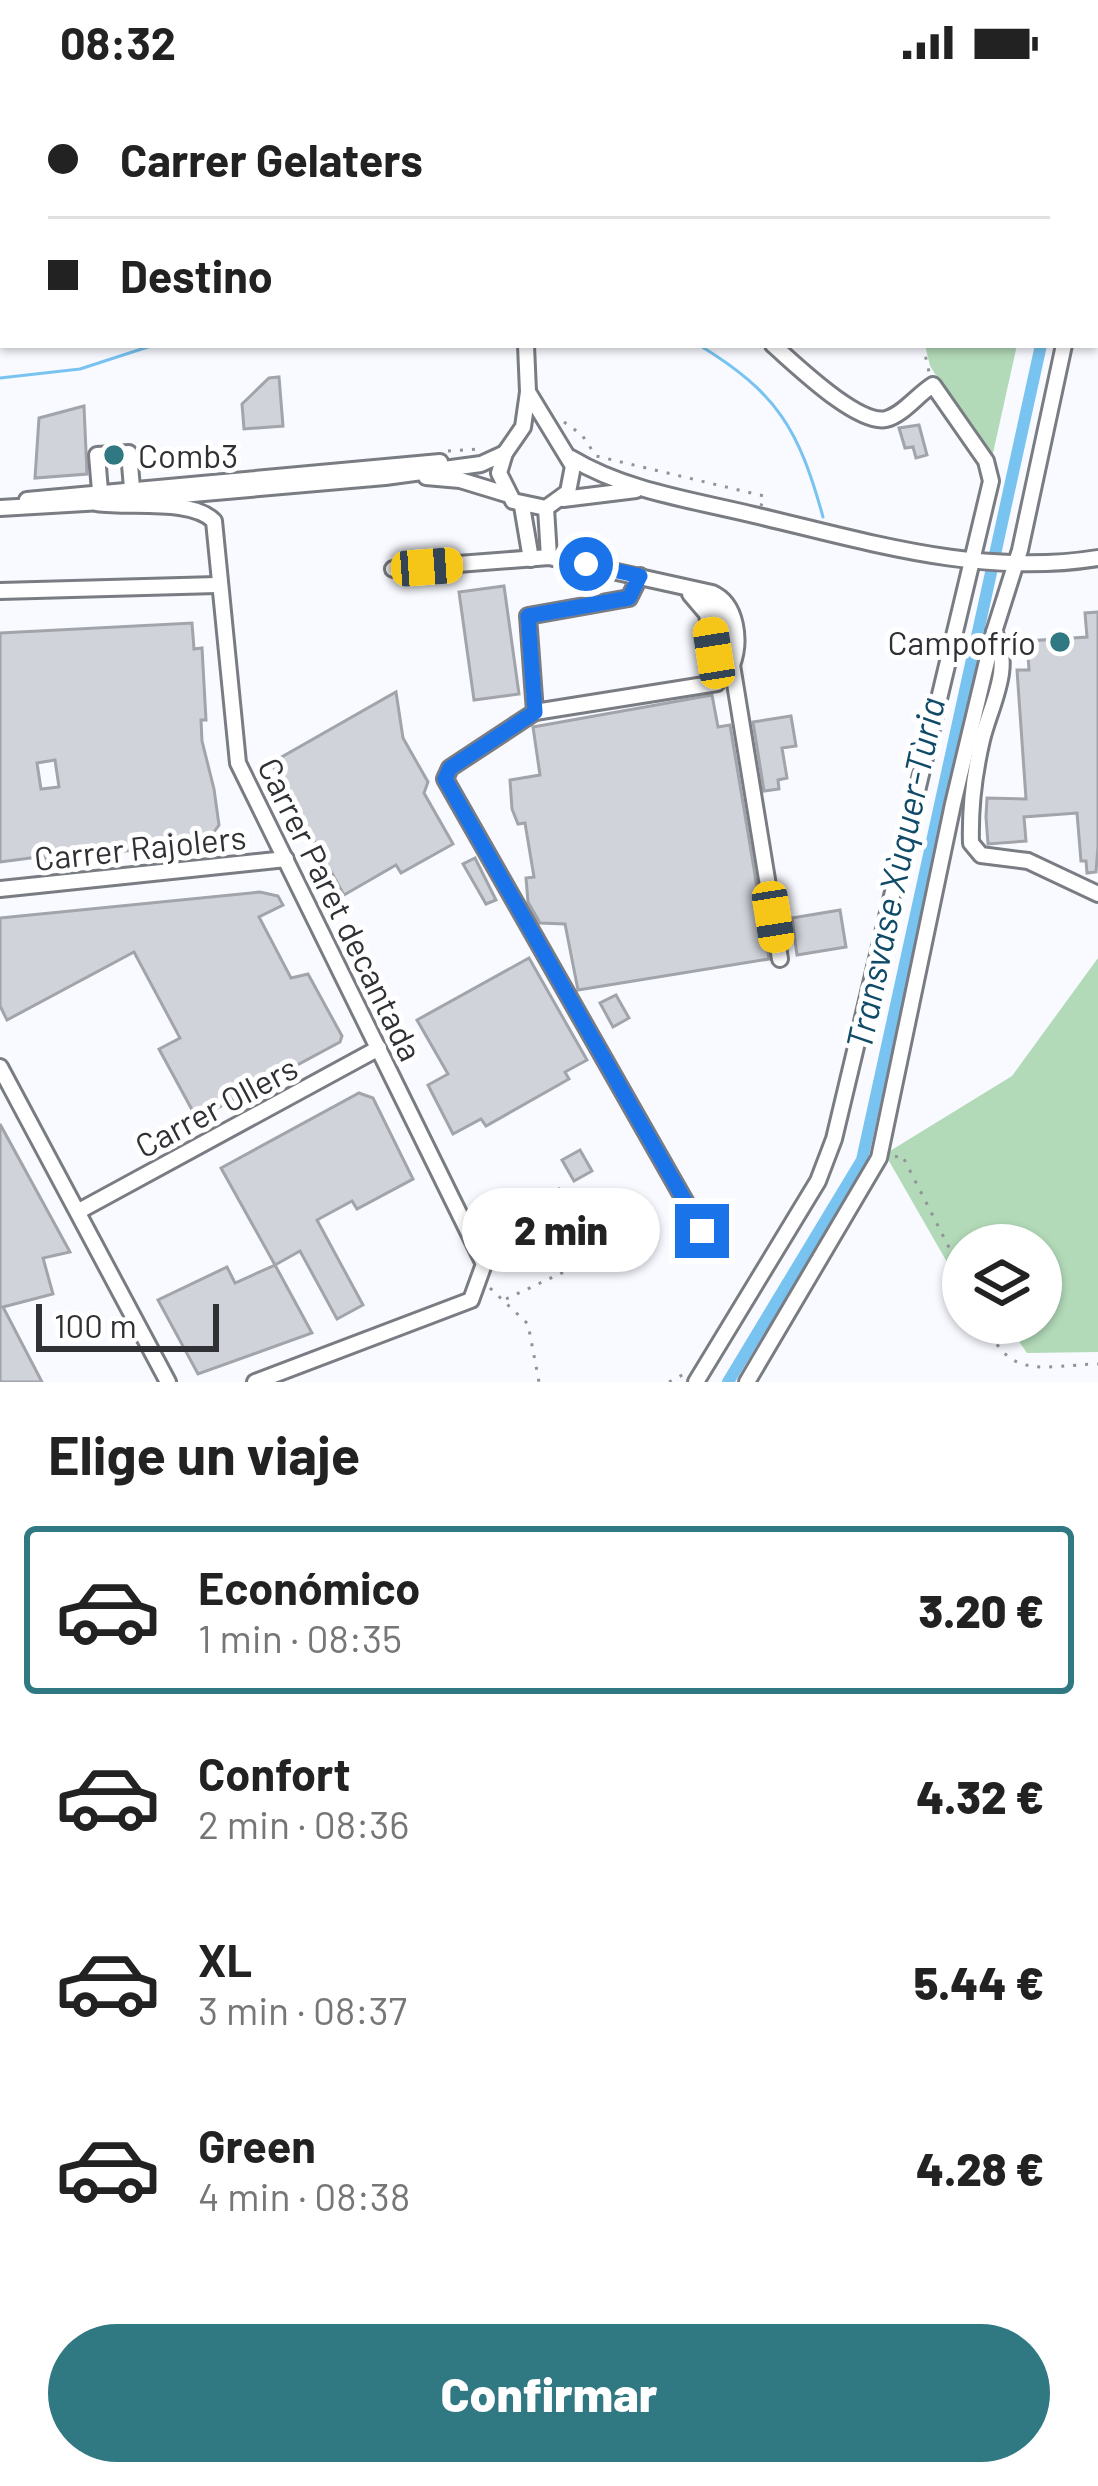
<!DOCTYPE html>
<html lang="es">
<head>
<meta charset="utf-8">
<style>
  body { margin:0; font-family:Barlow,sans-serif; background:#f6f6f6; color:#222; height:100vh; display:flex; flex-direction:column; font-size:45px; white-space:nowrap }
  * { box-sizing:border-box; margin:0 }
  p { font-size:39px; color:#767676 }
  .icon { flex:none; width:66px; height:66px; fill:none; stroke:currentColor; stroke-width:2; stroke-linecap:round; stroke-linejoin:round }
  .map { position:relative; height:1298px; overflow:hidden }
  .details { display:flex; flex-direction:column; background:#fff; flex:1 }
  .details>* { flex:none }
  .top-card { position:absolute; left:0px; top:0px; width:1098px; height:264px; box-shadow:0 3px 9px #0004; display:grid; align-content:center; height:264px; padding:0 48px; background:#fff }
  .fabs { position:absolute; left:942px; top:1140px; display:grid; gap:24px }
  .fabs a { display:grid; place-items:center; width:120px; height:120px; border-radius:50%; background:#fff; box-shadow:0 3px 9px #0004; font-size:60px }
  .scale { position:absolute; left:36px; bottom:30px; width:183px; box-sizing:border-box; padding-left:12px; border:6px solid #303134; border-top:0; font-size:33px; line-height:42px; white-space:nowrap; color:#303134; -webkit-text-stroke:9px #fff; paint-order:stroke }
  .end { position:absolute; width:54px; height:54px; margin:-27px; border:15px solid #1a73e8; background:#fff; box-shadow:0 0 0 6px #fff }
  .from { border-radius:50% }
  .bubble { position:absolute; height:84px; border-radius:42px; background:#fff; box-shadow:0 3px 9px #0004; font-size:39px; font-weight:800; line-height:84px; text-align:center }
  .car { position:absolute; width:36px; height:72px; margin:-36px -18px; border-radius:15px; box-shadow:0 0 9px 3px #0007; background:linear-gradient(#f5c518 24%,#345 0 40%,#f5c518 0 76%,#345 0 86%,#f5c518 0) }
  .top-card b { display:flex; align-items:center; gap:42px; height:114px; font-size:45px }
  .top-card b+b { border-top:3px solid #e0e0e0 }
  .top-card i { width:30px; height:30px; background:#222 }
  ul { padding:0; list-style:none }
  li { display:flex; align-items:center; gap:36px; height:168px; margin:0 24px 18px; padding:0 24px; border:6px solid transparent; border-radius:12px }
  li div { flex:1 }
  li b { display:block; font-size:45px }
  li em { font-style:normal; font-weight:800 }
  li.active { border-color:#307882 }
  li>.icon { width:108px; height:108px; stroke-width:1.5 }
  h2 { padding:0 48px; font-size:54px; line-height:144px }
  .action { display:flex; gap:24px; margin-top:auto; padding:24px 48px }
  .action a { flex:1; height:138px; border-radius:72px; background:#307882; color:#fff; font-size:48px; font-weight:800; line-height:138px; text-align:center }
  .status { display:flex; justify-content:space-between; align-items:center; height:84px; padding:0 60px; background:#fff; direction:ltr }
  .status svg { height:33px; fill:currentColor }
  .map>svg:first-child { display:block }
</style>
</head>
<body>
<div class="status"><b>08:32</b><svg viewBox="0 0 49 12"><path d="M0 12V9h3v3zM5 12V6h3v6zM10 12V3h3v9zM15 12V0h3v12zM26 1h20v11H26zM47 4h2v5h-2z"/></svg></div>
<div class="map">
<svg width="1098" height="1298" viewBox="0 0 1098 1298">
  <rect width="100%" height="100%" fill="#f8faff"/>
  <g fill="#b2dab8">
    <path d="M925,261h92l-26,117 -61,-96z"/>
    <path d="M1098,874v394l-71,1 -21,-30h35v-78h-78v45l-78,-136 127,-78z"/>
  </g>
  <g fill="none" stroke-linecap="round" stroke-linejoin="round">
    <g stroke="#79c3f0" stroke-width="3">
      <path d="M699,261c79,48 100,85 124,172"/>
      <path d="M0,294l80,-9 74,-24"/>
    </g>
    <g stroke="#79c3f0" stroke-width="12">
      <path d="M1019,0l1,3"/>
      <path d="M728,1298l134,-222 179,-815"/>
    </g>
  </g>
  <g fill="#d0d3da" stroke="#a1a4ab" stroke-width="3" fill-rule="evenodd">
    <path d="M279,293l4,49 -39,3 -2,-25 27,-26z"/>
    <path d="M84,322l3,68 -52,4 4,-60z"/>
    <path d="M919,341l8,30 -11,3 -3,-11 -8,1 -6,-20z"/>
    <path d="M504,502l15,108 -45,6 -15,-108z"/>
    <path d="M1098,528v234l-2,26 -9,1 -1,-12h-5l-4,-48 -53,4 2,24 -38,3 -2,-27 1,-19 39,1 -9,-129h12l-2,-29 60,-4 -2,-24z"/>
    <path d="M192,539l2,26 8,-1 4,72h-5l1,21 12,48 5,36 -5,7 -19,12 -130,13 1,8 -19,2 -1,-11 -46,6v-229zM55,676l4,27 -18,2 -4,-26z"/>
    <path d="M396,608l7,46 25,44 -4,11 29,51 -52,29 -5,-8 -52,30 -73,-132z"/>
    <path d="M712,611l6,32 12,-2 39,234 -191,31 -13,-66 -25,-1 -12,-21 -2,-24 8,-1 -9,-54 -7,1 -6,-15 -2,-29 30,-5 -7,-48z"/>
    <path d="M791,632l5,30 -14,2 5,30 -9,2 1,9 -15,2 -11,-69z"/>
    <path d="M475,774l21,42 -10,4 -23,-40z"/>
    <path d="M260,808l18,4 5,9 -24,12 32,61 17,-4 34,62 -2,6 -143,77 -38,-70 21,-11 -46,-86 -127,68 -7,-14v-88z"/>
    <path d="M840,826l6,37 -49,8 -5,-37z"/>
    <path d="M529,874l58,102 -22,12 4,7 -83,47 -5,-7 -28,15 -25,-49 20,-11 -31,-54z"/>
    <path d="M616,911l13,23 -16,9 -13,-24z"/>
    <path d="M359,1009l14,5 40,81 -56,30 -5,-8 -35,19 46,85 -26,14 -37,-68 -25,14 37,68 -114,41 -40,-74 69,-33 8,16 40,-18 -54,-97z"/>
    <path d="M0,1040l70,128 -27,6 10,36 -50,13 39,75h-42z"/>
    <path d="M580,1066l12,21 -18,10 -12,-21z"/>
    <path d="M559,1105l9,16 -59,31 -9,-14z"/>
  </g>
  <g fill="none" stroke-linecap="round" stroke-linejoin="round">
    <defs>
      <g id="minor">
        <path d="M519,0v3"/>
        <path d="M1045,0v3"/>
        <path d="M250,3v-3"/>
        <path d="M526,261l2,47"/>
        <path d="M528,308l45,74 -5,26 -22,16 -33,-7 -14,-28 6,-20 18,-26z"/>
        <path d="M571,374c55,33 121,42 183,57 115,27 226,62 344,43"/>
        <path d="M426,393l34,3 46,14"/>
        <path d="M100,407l-3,-36 32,-2 3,35"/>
        <path d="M563,415l73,-9"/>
        <path d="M27,416l413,-38"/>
        <path d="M124,416l261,-23 96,-13 24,-11"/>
        <path d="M97,419c34,5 94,-5 117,18l24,242 246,501 -13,36 -216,82"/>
        <path d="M522,422l9,53"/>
        <path d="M0,424l102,-6"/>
        <path d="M546,424l3,49"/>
        <path d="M393,485l156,-12 163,36c25,11 29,48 20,72"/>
        <path d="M640,492l-11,22 -101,18 7,96 -85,56 -5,11 257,452"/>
        <path d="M0,507l217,-6"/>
        <path d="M703,512l16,14 13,55 48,294"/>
        <path d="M994,548c20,35 -4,74 -12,108 -8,34 -12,69 -11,103l10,12 47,6 70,33"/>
        <path d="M535,628l182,-29 -10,-69 -17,-20"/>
        <path d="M0,805l286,-30"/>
        <path d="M0,983l168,315"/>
        <path d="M79,1127l300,-163"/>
        <path d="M696,1298l122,-201 16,-42 157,-658 -5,-20 -53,-76c-15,9 -30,30 -47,34 -29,6 -91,-55 -113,-74"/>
        <path d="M747,1298l132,-224 74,-354 41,-172 26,-82 44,-205"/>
      </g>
    </defs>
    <use href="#minor" stroke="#797c82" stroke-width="20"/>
    <g stroke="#919397" stroke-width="3" stroke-dasharray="3 9" stroke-linecap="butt">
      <path d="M871,0l1,3"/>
      <path d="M50,3l1,-3"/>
      <path d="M923,261l6,27"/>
      <path d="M564,338l18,13 14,21 168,40 -3,10"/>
      <path d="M448,367l33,-2"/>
      <path d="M895,1073l7,-2 61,120"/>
      <path d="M490,1204l38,36 11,58"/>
      <path d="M506,1215l62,-29"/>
      <path d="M986,1239c23,59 59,42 112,41"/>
      <path d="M669,1298l17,-9"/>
    </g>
    <use href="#minor" stroke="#fff" stroke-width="14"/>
  </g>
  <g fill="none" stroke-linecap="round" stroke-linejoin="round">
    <path stroke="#1a73e8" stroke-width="15" d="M586,480l54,12 -11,22 -101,18 7,96 -85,56 -5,11 257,452"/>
  </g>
  <g fill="#307882" stroke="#fff" stroke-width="4.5">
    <circle cx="114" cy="371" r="12"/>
    <circle cx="1060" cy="558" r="12"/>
  </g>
  <g text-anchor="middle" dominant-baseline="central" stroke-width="10" stroke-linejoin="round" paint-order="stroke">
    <g font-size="33" fill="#303134" stroke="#fff" text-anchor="start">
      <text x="138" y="371">Comb3</text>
      <text x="1036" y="558" text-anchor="end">Campofrío</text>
    </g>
    <g font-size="33" fill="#303134" stroke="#fff">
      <text transform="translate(140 763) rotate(-6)">Carrer Rajolers</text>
      <text transform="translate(341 825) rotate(64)">Carrer Paret decantada</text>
      <text transform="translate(216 1022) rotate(-28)">Carrer Ollers</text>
    </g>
    <g font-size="36" font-style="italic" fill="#0f4a68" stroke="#fff">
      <text transform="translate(894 789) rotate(-78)">Transvase Xùquer-Tùria</text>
    </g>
  </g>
</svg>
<div class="fabs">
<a><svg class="icon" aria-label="layers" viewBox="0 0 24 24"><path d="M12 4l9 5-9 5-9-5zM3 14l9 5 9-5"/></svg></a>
</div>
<div class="scale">100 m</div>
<i class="end from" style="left:586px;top:480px"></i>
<i class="end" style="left:702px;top:1147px"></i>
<div class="bubble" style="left:462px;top:1104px;width:198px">2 min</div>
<i class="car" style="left:427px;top:483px;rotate:86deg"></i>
<i class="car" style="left:714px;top:569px;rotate:351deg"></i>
<i class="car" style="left:773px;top:833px;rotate:171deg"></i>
<div class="top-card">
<b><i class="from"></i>Carrer Gelaters</b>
<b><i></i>Destino</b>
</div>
</div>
<section class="details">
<h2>Elige un viaje</h2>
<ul>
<li class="active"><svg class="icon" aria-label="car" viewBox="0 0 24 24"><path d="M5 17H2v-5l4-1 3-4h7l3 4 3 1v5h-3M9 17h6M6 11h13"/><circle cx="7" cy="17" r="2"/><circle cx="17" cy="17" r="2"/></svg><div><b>Económico</b><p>1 min · 08:35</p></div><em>3.20 €</em></li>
<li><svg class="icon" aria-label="car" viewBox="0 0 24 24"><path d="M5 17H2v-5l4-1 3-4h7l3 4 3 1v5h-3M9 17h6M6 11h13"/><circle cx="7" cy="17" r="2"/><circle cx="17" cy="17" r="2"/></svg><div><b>Confort</b><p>2 min · 08:36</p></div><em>4.32 €</em></li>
<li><svg class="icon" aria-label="car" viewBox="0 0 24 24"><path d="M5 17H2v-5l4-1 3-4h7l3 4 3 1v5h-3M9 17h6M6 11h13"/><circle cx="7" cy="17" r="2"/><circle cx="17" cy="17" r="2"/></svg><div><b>XL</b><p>3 min · 08:37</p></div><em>5.44 €</em></li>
<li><svg class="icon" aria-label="car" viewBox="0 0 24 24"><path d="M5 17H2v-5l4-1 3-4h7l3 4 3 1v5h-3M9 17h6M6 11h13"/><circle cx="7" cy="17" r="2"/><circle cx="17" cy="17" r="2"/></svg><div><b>Green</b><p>4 min · 08:38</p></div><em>4.28 €</em></li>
</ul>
<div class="action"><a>Confirmar</a></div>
</section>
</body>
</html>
